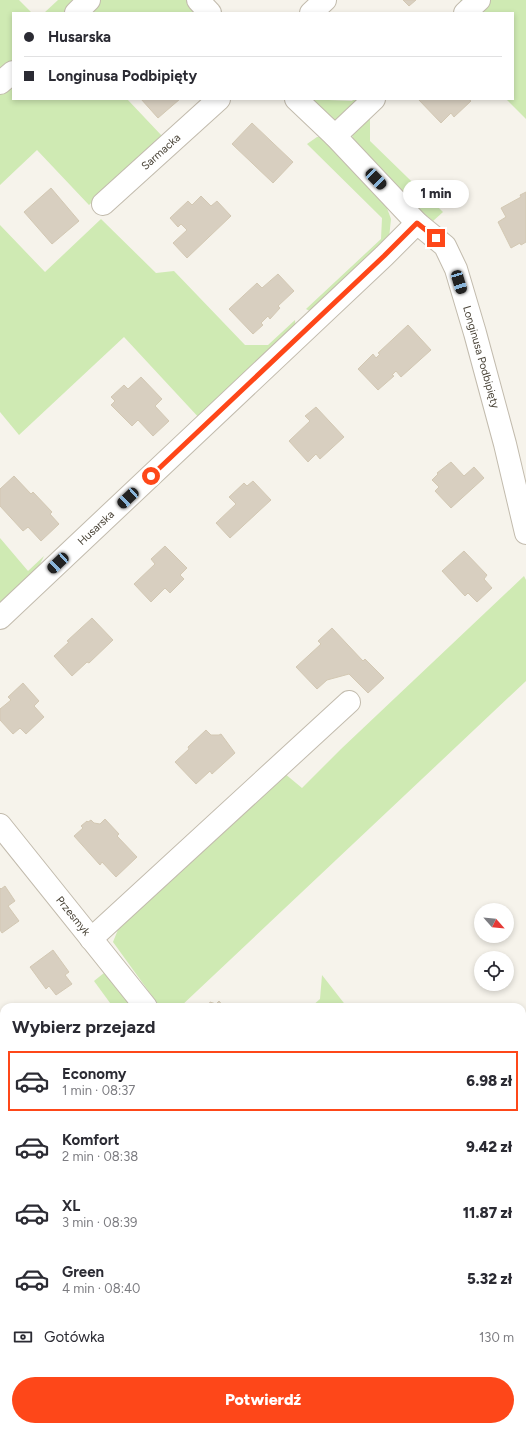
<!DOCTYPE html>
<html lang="pl">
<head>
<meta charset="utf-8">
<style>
  body { margin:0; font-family:Figtree,sans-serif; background:#f7f7f7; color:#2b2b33; height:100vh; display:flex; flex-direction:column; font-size:15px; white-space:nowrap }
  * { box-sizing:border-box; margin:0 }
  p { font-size:13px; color:#7c7c81 }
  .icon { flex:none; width:22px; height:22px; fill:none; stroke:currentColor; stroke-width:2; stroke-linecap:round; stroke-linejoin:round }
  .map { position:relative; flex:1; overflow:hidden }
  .side { position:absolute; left:0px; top:1003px; width:526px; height:428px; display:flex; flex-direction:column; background:#fff; border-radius:12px 12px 0 0; box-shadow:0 2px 6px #0003 }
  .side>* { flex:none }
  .banner { position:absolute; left:12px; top:12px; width:502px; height:88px; border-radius:0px; box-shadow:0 2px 6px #0003; display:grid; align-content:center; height:88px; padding:0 12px; background:#fff }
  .needle { width:26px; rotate:117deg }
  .tools { position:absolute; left:474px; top:903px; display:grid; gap:8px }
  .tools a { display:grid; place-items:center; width:40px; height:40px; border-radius:50%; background:#fff; box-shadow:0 2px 6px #0003; font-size:20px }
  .end { position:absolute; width:18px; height:18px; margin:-9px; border:5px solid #fe4719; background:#fff; box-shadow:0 0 0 2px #fff }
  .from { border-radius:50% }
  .bubble { position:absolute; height:28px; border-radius:14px; background:#fff; box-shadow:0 2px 6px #0003; font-size:13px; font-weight:800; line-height:28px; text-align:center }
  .car { position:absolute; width:12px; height:24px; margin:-12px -6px; border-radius:5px; box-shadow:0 0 3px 1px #0007; background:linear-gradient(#222 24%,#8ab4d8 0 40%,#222 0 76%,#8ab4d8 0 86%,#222 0) }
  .banner b { display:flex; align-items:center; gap:14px; height:38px; font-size:15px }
  .banner b+b { border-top:1px solid #e1e1e2 }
  .banner i { width:10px; height:10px; background:#2b2b33 }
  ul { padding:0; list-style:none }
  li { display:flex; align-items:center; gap:12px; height:60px; margin:0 8px 6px; padding:0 4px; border:2px solid transparent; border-radius:0px }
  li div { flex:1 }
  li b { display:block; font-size:15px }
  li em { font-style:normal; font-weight:800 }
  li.selected { border-color:#fe4719 }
  li>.icon { width:36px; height:36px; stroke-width:1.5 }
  h2 { padding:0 12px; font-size:18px; line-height:48px }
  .pay { display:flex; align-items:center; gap:10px; height:44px; padding:0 12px; font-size:15px }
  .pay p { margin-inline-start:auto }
  .button { display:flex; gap:8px; margin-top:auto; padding:8px 12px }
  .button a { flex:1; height:46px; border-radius:24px; background:#fe4719; color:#fff; font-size:16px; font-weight:800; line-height:46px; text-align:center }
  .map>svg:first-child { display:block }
</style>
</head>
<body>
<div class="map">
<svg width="526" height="1431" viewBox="0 0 526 1431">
  <rect width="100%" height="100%" fill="#f6f3eb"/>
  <g fill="#cfeab3">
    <path d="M0,0h19l13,13h-19v49l-13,12z"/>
    <path d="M58,0h22l-13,13h-23z"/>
    <path d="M96,0h92l13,13h-118z"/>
    <path d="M460,0h66v119l-20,-20h7v-86h-41z"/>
    <path d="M13,77v22h114l35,37 -73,69 -52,-55 -37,35v-96z"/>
    <path d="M304,99l48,2 2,-2h12l-25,21 -14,1z"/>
    <path d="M370,117v24l73,71 -10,9 -34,-29 -43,-44 -4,-13 7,-10z"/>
    <path d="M317,137h7l60,63 7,19 -2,19 -73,76 -10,-5 75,-70 1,-21 -75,-74z"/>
    <path d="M101,219l55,54 18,-2 71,74h23l27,-25 1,12 -95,88 -77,-83 -105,98 -19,-23v-187l45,47z"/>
    <path d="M0,538l28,33 16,-15 -6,12 -38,40z"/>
    <path d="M524,576l2,4v101l-346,326h-20l-47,-65 8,-20 163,-149 18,15 39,-39z"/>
    <path d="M109,969l26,38h-22l-19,-26z"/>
    <path d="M322,975l25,32h-36l9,-8z"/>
    <path d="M526,1319v36l-4,4v-36z"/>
  </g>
  <g fill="#d8cfc0" stroke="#d3c8b3">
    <path d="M403,0h13l-7,6z"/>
    <path d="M141,99h39l-22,19z"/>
    <path d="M418,99h50l3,2 -17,16 -3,-4 -10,10z"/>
    <path d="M252,123l41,39 -20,21 -41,-39z"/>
    <path d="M51,188l28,33 -27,23 -28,-32z"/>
    <path d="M526,192v50l-5,3 -1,-2 -9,5 -13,-26 8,-5 -5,-9 20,-11 -1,-2z"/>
    <path d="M201,196l10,10 6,-5 14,15 -44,42 -14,-15 14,-13 -6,-6 -3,3 -8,-9 18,-17 4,4z"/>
    <path d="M278,274l16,17 -16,15 2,2 -10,11 -2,-3 -7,7 2,2 -10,9 -24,-25 28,-26 5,5z"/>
    <path d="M408,325l23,25 -30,27 -5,-6 -4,4 2,1 -16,14 -20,-21 15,-15 3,4 4,-4 -2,-1z"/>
    <path d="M141,377l21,22 -7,7 14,15 -16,15 -15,-16 -6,6 -21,-21 4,-4 -4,-4 13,-12 4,4z"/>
    <path d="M316,407l28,30 -24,22 -4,-5 -8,8 -19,-21 21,-20 -5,-5z"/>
    <path d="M451,462l13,14 10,-9 10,11 -33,30 -16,-17 4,-4 -7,-7 6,-6 -1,-1z"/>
    <path d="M14,476l17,18 2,-2 19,20 -2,2 9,10 -18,17 -13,-14 -5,4 -23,-25v-17z"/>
    <path d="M253,481l18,19 -41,38 -14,-15 20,-19 -7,-7 15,-14 3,3z"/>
    <path d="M165,546l22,22 -7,7 4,4 -14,14 -5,-5 -14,14 -17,-18 21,-20 -4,-5z"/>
    <path d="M464,551l23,24 -3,4 8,9 -15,14 -9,-9 -3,3 -23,-25z"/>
    <path d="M92,618l21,22 -24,23 -2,-1 -15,14 -18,-20 15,-14 -2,-1z"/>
    <path d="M332,628l31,33 2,-2 19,19 -16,15 -19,-19 -22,6 -10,9 -21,-22 25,-23 -3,-3z"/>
    <path d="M23,683l16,18 -5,5 10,11 -18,17 -6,-6 -7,6 -13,-14v-11l11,-9 -3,-3z"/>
    <path d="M206,730l5,5h8l2,-1 14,19 -23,21 -2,-3 -14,13 -21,-22 14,-13 -1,-2z"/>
    <path d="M105,819l14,15 -2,2 20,21 -21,20 -14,-15 -2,3 -26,-29 9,-8 -2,-2 6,-5 1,1 3,-2 3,3 6,1z"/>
    <path d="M5,886l10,15 -7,5 11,15 -17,12 -2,-3v-42l1,1z"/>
    <path d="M53,950l16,22 -4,3 7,9 -16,11 -7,-9 -3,3 -16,-22z"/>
    <path d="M219,1001l5,6h-16l2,-5 6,2z"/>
    <path d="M0,1040l4,5 -4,4z"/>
    <path d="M4,1089v28l-4,-6 1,-20z"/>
    <path d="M522,1125l4,4 -2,2 2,2v9l-4,4z"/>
    <path d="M522,1220l4,4v36l-4,3z"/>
    <path d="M4,1268v13l-4,-4v-5z"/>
    <path d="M0,1277l4,4v20l-4,-4z"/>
    <path d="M522,1278l4,5v10l-4,4z"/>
    <path d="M0,1297l4,4 -4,4z"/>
    <path d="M128,1427h32v4h-29z"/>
  </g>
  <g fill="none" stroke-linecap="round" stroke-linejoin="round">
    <defs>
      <g id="minor">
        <path d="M198,0l12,13"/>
        <path d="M76,13l13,-13"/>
        <path d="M311,13l14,-13"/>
        <path d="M465,13l14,-13"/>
        <path d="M0,83l13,-11"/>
        <path d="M296,99l39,37 82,87 28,23 11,23 19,64 30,111 21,89"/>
        <path d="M335,136l39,-37"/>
        <path d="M103,204l116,-105"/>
        <path d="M0,618l384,-362 33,-33"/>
        <path d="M0,825l146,182"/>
        <path d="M91,939l258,-237"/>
        <path d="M0,1162l4,5"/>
        <path d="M522,1367l4,-4"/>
        <path d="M213,1427l3,4"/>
        <path d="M84,1431l5,-4"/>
        <path d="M453,1431l5,-4"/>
      </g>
    </defs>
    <use href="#minor" stroke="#c2bbad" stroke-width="24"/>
    <use href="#minor" stroke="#fff" stroke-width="22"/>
  </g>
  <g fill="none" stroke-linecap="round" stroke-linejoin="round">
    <path stroke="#fe4719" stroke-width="5" d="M151,476l233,-220 33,-33 19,15"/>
  </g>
  <g text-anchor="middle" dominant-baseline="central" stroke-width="3.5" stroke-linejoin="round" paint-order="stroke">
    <g font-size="11" fill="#4a4438" stroke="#fff">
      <text transform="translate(161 152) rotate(-42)">Sarmacka</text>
      <text transform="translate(481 357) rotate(74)">Longinusa Podbipięty</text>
      <text transform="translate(96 528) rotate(-43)">Husarska</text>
      <text transform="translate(73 916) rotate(51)">Przesmyk</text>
    </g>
  </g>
</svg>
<div class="tools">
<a><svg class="needle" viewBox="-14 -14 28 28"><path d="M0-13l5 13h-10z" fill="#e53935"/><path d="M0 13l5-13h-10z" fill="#7c7c81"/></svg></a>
<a><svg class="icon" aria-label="locate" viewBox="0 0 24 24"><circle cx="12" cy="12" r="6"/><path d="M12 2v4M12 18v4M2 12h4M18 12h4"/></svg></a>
</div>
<i class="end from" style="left:151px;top:476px"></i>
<i class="end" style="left:436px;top:238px"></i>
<div class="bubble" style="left:403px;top:180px;width:66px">1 min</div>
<i class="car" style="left:376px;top:179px;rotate:136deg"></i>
<i class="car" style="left:459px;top:282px;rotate:163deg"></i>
<i class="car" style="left:128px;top:498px;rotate:227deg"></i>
<i class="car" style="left:58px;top:563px;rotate:227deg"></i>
<div class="banner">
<b><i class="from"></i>Husarska</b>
<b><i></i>Longinusa Podbipięty</b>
</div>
<section class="side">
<h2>Wybierz przejazd</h2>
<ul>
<li class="selected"><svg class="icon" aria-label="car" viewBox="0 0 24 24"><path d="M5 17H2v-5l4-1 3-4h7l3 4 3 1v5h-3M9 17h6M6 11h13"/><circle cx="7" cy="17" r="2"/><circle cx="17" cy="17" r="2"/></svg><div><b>Economy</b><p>1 min · 08:37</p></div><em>6.98 zł</em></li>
<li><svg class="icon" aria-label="car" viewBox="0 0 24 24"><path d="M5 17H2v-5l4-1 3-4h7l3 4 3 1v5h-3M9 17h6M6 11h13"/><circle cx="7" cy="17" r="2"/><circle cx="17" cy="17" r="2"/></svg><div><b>Komfort</b><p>2 min · 08:38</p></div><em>9.42 zł</em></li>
<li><svg class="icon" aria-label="car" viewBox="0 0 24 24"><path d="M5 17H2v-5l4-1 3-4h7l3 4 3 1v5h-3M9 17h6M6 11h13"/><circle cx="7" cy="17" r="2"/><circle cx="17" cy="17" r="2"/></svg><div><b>XL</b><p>3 min · 08:39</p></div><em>11.87 zł</em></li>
<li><svg class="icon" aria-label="car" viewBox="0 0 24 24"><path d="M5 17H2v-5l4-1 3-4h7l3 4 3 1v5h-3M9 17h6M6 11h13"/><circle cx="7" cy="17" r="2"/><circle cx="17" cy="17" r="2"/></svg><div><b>Green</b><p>4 min · 08:40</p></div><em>5.32 zł</em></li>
</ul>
<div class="pay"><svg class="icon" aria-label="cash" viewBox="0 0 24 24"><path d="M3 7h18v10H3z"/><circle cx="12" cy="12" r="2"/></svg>Gotówka<p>130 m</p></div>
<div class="button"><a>Potwierdź</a></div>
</section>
</div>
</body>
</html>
